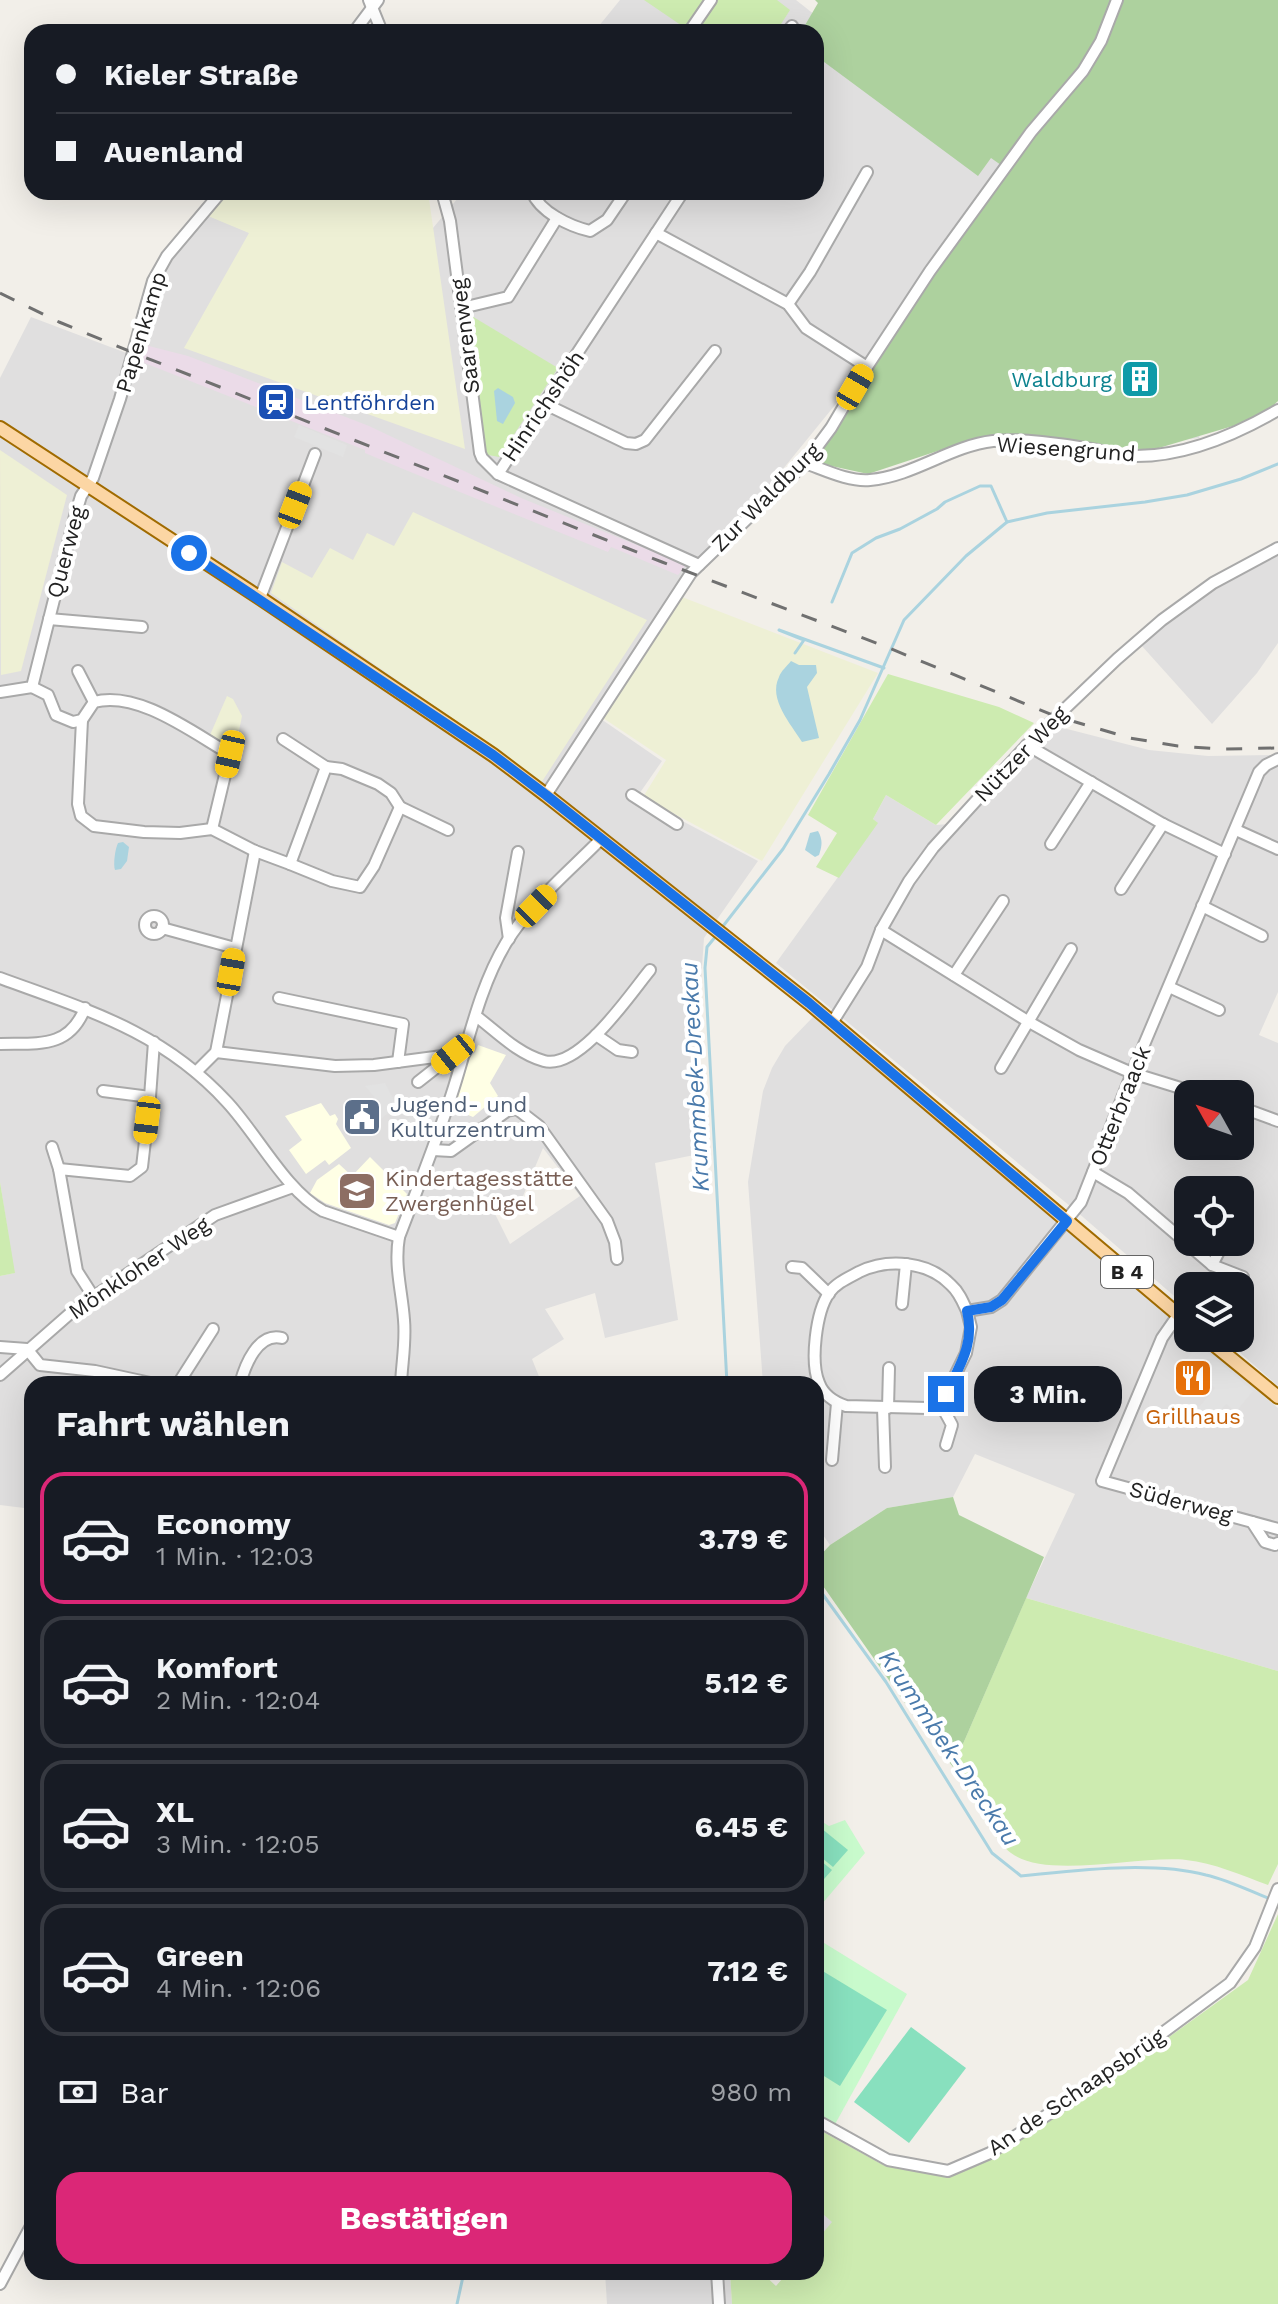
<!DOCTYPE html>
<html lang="de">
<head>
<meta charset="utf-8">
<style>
  body { margin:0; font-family:"Work Sans",sans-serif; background:#20242c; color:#f1f3f6; height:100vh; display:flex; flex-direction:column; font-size:30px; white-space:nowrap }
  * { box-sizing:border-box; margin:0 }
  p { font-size:26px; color:#9ea1a6 }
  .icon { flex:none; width:44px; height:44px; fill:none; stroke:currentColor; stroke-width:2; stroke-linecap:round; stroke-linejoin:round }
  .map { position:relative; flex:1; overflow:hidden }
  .details { position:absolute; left:24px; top:1376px; width:800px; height:904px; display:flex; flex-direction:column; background:#171b24; border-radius:24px; box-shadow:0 8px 32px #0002 }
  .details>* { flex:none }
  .top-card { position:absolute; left:24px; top:24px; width:800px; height:176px; border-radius:24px; box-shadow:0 8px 32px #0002; display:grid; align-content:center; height:176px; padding:0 32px; background:#171b24 }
  .needle { width:52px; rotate:310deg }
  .fabs { position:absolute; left:1174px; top:1080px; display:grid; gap:16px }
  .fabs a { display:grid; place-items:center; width:80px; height:80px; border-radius:16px; background:#171b24; box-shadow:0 8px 32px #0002; font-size:40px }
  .end { position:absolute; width:36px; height:36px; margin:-18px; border:10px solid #1a73e8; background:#fff; box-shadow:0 0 0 4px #fff }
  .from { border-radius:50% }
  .bubble { position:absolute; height:56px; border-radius:24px; background:#171b24; box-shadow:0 8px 32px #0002; font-size:26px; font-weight:700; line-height:56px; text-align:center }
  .car { position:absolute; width:24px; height:48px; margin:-24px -12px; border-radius:10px; box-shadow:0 0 6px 2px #0007; background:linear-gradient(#f5c518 24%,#345 0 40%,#f5c518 0 76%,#345 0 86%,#f5c518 0) }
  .top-card b { display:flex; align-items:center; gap:28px; height:76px; font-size:30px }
  .top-card b+b { border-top:2px solid #363941 }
  .top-card i { width:20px; height:20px; background:#f1f3f6 }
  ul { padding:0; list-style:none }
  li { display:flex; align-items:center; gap:24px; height:132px; margin:0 16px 12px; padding:0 16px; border:4px solid #363941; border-radius:24px }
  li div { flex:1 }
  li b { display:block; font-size:30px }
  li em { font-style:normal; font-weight:700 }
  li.on { border-color:#db2777 }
  li>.icon { width:72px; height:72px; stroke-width:1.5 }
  h2 { padding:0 32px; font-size:36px; line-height:96px }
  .pay { display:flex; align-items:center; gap:20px; height:88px; padding:0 32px; font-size:30px }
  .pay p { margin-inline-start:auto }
  .button { display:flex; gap:16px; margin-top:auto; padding:16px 32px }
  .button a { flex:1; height:92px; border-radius:24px; background:#db2777; color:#fff; font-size:32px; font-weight:700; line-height:92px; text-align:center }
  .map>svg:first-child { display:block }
</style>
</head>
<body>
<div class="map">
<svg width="1278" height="2304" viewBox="0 0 1278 2304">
  <rect width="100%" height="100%" fill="#f2efe9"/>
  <g fill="#e0dfdf" fill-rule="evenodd">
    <path d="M620,0h176l427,337 -24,101 -105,12 -86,-66 -12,-177 -305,375 -90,137 61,42 -25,36 121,64 -54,77 -5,72 5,143 -49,10 23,157 -73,18 -10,-45 -50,16 19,30 -32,20 10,25h-510v125l-32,-4v-229l14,-3 -14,-91v-804l31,-61 98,37 26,-86 45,-56 50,21 -65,115 248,-120 30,-36h353v-160h-222zM543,1148l37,48 -70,48 -15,-30 28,-18z"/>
    <path d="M1278,552v91l-21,30 -45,51 -71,-79 75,-59z"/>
    <path d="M1040,722l109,28 59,6 70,-1v237l-19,43 19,8v343l-55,-48h17v-52h-52v22l-112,-97 -300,-248 101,-140 -4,-4 13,-24 50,30 13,-1zM1188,1094h52v52h-52zM1188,1190h52v52h-52z"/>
    <path d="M813,1017l375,315v6h7l83,70v263l-252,-73 49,-104 -100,-40 -22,43 -66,11 -57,37 -14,-20v-141h-53l-15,-202 15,-91 9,-23 13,-22z"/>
    <path d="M816,2208l17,14 -17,19z"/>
    <path d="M605,2272h125l2,32h-125z"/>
  </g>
  <path fill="#ebdbe8" d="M141,344l47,12 181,70 152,72 165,67 -8,10 -67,-28 -3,5 -200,-81 -43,-18v-3l-228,-90z"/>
  <g fill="#ffffe5">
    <path d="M478,1045l28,10 -16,28 8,13 -25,21 -19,-8 16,-52 5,-5z"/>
    <path d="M321,1103l9,13 5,-2 3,5 -2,5 15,24 -22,17 -4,-5 -19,14 -17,-24 13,-10 -17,-24z"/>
    <path d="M370,1157l37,37 -12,29 -6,2 -64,-22 -15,-10 7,-13 22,-16 13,12z"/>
  </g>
  <g fill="#eef0d5">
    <path d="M227,192h201l37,257 -281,-101 65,-115 -41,-17z"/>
    <path d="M0,450l67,45 -46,176 -20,4z"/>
    <path d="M413,512l234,108 -106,163 -79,-58 -191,-132 11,-31 30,16 18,-30 23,12 14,-27 27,13z"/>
    <path d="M682,597l196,76 -116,188 -119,-64 23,-37 -63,-42z"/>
    <path d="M227,696l6,3 9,17 -7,34 -25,-15z"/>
  </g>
  <g fill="#cdebb0">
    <path d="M644,0h133l13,10 -14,22h-85z"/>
    <path d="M470,315l88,53 -59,89 -16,-3z"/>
    <path d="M888,674l111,33 35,16 -98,102 -50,-30 -13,24 5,4 -39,55 -23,-11 21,-34 -29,-18z"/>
    <path d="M0,1182l15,91 -15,3z"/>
    <path d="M1026,1598l252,73v193l-10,21c-27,-10 -54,-22 -82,-25 -46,-5 -140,20 -175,-7 -17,-12 -46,-67 -58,-86z"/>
    <path d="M1278,1914v390h-546l-2,-32h31l15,14 12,-14h28v-31l16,-19 -16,-14v-80l69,38 60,11 46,-18 106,-70 151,-109z"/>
  </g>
  <g fill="#add19e">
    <path d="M815,0h463v401l-18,17 -108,32 -169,-14 -115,38 -55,-12 90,-143 105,-149 -17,-12 -13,18 -162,-120v-24h-15l17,-29z"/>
    <path d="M953,1497l6,18 85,42 -91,210 -41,-54 -96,-137v-16l14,-15 57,-37z"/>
  </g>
  <g fill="#c8facc">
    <path d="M816,1818l13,8 16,-6 20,33 -49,58z"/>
    <path d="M816,1938l91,56 -73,132 -18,-10z"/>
  </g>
  <g fill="#88e0be">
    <path d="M816,1824l32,26 -15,17 -17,-14z"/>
    <path d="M816,1857l16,13 -15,17 -1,-1z"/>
    <path d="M816,1967l71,43 -47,76 -24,-15z"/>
    <path d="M911,2027l55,41 -57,75 -55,-41z"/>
  </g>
  <g fill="#e2e2e2">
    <path d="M299,425l48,20 -4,12 -49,-20z"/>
    <path d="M385,1083l12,23 -16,13 -13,-14 7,-7 -10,-12z"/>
    <path d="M427,1099l12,12 -5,13 -19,19 -16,-16z"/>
    <path d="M1199,1345l54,46 -17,21 -10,-8 -13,16 -15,-12 17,-20 -31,-26z"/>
  </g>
  <g fill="#aad3df">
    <path d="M498,388l15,9 2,6 -12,21 -6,-3 -3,-30z"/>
    <path d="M791,661l8,4h17l1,8 -10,14 12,51 -17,4c-11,-18 -34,-43 -23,-65 2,-6 8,-11 12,-16z"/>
    <path d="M818,831c5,9 4,15 1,24l-4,2 -10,-7 5,-17z"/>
    <path d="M123,842l6,5 -2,14 -6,8 -6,1c-2,-5 0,-21 3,-27z"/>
  </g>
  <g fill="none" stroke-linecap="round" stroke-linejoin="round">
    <g stroke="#aad3df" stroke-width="3">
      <path d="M832,602l20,-49 24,-15 24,-9 37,-20 8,-7 35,-16h11l16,36"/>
      <path d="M795,653l9,-13 -25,-10 105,38"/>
      <path d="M720,930l63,-81 46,-75 31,-54 44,-100 62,-64 41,-34 40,-9 98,-11 42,-7 54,-16 37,-15"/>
      <path d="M716,936l-9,11 -2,21 22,416"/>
      <path d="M816,1585l70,97 106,171 29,23c55,-6 132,-15 185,-1 22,5 44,16 64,24"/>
      <path d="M457,2304l7,-32"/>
    </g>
    <defs>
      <g id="minor">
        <path d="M369,0l13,32"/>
        <path d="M354,32l24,-32"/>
        <path d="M689,32l22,-32"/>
        <path d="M787,32l5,-6"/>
        <path d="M442,192l8,29 30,232 2,5 16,16 201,91"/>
        <path d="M532,192c8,20 37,34 58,39l17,-11 19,-28"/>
        <path d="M656,233l132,71 18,24 61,39"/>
        <path d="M788,304l22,-32 57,-100"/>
        <path d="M462,308l46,-11 49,-79"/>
        <path d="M545,404l81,39 10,1 9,-4 70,-89"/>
        <path d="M805,463c20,7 44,19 65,17 44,-4 80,-34 123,-39 26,-3 71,3 98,8 13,2 28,7 42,7 51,1 102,-21 145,-46"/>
        <path d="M498,474l185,-282"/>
        <path d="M260,598l55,-144"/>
        <path d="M49,619l93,8"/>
        <path d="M78,671l16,31"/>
        <path d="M32,687l16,8 8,20 17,7 9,-2 12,-18c44,-12 99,31 136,52l-18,75"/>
        <path d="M0,692l32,-5 43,-171 6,-20 12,-18 27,-79 33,-118 14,-25 54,-64"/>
        <path d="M82,720l-4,84 3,12 13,10 50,6 36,1 32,-4 43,22 35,13 36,-97 16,2 36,15 13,9 9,14 48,23"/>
        <path d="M283,739l43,28"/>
        <path d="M1027,745l136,79 62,30"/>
        <path d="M546,795l145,-222 114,-110 26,-35 36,-61 63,-96 101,-139 52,-61 18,-30 16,-41"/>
        <path d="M632,795l45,29"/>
        <path d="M1236,830l42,19"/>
        <path d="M1051,844l40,-62"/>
        <path d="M290,864l42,17 28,6 14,-21 26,-59"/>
        <path d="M1121,889l42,-65"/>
        <path d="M1202,906l60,30"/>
        <circle cx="154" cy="925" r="9"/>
        <path d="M162,928l73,20"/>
        <path d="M881,930l148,92 50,28 53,23 68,21"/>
        <path d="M509,939l-3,-21 12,-66"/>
        <path d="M954,975l49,-74"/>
        <path d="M0,978c87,32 162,53 227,124 30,32 59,89 96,109l76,26"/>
        <path d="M1169,987l50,23"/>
        <path d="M279,998l124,26 -5,38"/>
        <path d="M476,1016c21,16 42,38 68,45 36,9 86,-67 106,-91"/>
        <path d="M832,1023l35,-56 14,-37 28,-49 24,-33 94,-103 90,-86 45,-39 51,-37 65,-35"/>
        <path d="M596,1035l22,15 14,2"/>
        <path d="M0,1044c38,-1 69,5 85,-36"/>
        <path d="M216,1052l119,14 39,-1 91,-12"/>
        <path d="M1001,1068l70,-119"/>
        <path d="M196,1072l20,-20 39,-201"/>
        <path d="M418,1082l33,-26"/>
        <path d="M103,1091l47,6"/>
        <path d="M1240,1107l38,14"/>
        <path d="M52,1147l7,22"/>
        <path d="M433,1150l18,1 56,-40 10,-2 22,17 68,95 8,21 2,17"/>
        <path d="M1093,1172l35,21 84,72 31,12"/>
        <path d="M1240,1213l7,-8"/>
        <path d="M1212,1265l12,-23"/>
        <path d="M792,1267l10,1 27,26"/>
        <path d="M93,1296l-16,-25 -18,-102 71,7 12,-9 8,-70 4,-55"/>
        <path d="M902,1304l4,-40"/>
        <path d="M967,1311l4,16 -5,26 -20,41 -6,9 -12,5 -82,-2c-12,-4 -23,-12 -27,-23 -9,-21 -3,-71 10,-90 7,-10 19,-15 30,-21 29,-14 69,-11 92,13 8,7 12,17 16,26l24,-4 11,-7 79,-98 51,-129 127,-301 7,-7 12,-6"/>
        <path d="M1178,1315l-16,23 -60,143 176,48"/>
        <path d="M0,1347l27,2 13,16 55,6 60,13"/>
        <path d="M0,1375l74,-65 141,-95 78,-28"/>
        <path d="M178,1384l35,-55"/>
        <path d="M240,1384c5,-19 18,-52 42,-46"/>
        <path d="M401,1384c1,-22 5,-42 3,-64 -2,-29 -10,-54 -5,-83 19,-50 39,-99 55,-150 15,-48 26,-101 52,-144 23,-38 60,-69 91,-100l3,-6"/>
        <path d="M940,1403l12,22 -6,20"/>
        <path d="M883,1408l2,59"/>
        <path d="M888,1408l1,-40"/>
        <path d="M832,1460l5,-57"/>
        <path d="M1252,1522l13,20 10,3 3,-2"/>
        <path d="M816,2120l72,40 60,11 42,-18 105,-70 135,-100 25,-36 23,-58"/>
        <path d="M717,2272l2,32"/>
        <path d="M0,2284l32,-60"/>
      </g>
      <g id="major">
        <path d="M0,428l260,170 233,157 53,40 263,208 379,320"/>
        <path d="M1206,1338l72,59"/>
      </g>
    </defs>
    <use href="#minor" stroke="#a9a9a9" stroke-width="14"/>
    <use href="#major" stroke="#a06b00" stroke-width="16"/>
    <use href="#minor" stroke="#fff" stroke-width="10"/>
    <use href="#major" stroke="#fcd6a4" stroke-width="12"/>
    <path stroke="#707070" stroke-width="3" stroke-dasharray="16 16" stroke-linecap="butt" d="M0,293l59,29 75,31 528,209 222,84 171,70 75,22 48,8 43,3 57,-1"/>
  </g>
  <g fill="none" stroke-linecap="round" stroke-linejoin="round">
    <path stroke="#1a73e8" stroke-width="10" d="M189,553l304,202 53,40 263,208 258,218 -65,79 -11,7 -24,4c8,33 -7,54 -21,83"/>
  </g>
  <defs>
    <symbol id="building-square" viewBox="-11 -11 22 22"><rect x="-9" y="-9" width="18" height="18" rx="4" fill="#0f9aa8" stroke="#fff"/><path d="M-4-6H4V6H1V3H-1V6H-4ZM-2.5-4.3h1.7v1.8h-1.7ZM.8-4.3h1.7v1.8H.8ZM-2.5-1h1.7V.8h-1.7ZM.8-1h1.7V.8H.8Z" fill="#fff"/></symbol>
    <symbol id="station-square" viewBox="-11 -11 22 22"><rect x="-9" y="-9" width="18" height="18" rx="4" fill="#1a4fb4" stroke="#fff"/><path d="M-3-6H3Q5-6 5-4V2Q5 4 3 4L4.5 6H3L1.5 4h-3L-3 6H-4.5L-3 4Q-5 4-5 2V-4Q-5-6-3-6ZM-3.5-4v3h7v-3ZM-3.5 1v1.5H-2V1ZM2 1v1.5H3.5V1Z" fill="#fff"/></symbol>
    <symbol id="civic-square" viewBox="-11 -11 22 22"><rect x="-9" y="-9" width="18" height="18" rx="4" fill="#5c6f8a" stroke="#fff"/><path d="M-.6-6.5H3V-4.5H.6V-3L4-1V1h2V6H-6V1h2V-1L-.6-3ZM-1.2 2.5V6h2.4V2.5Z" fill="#fff"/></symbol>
    <symbol id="school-square" viewBox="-11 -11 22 22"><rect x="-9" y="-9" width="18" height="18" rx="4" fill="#8d6e63" stroke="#fff"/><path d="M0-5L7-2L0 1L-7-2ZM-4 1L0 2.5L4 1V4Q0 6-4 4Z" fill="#fff"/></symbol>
    <symbol id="restaurant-square" viewBox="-11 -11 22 22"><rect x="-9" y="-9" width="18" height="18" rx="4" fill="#e8710a" stroke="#fff"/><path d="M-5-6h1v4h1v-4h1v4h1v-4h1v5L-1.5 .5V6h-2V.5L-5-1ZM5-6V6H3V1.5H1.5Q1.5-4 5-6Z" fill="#fff"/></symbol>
  </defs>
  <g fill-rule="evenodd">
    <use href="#building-square" x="1118" y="357" width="44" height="44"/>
    <use href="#station-square" x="254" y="380" width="44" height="44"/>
    <use href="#civic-square" x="340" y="1095" width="44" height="44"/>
    <use href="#school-square" x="335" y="1169" width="44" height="44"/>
    <use href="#restaurant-square" x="1171" y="1356" width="44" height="44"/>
  </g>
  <g text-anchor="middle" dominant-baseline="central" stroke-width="8" stroke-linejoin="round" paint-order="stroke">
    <rect fill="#fff" stroke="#646464" stroke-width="2" x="1101" y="1256" width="52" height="32" rx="6"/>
    <g font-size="20" font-weight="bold" fill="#222">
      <text x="1127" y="1272">B 4</text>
    </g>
    <g font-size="22" fill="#222" stroke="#fff">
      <text transform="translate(141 332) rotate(-73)">Papenkamp</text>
      <text transform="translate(465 336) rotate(-97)">Saarenweg</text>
      <text transform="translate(543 406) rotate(-56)">Hinrichshöh</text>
      <text transform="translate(1066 449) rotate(4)">Wiesengrund</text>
      <text transform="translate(766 497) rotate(-45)">Zur Waldburg</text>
      <text transform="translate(66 552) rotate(-75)">Querweg</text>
      <text transform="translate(1021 754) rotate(-46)">Nützer Weg</text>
      <text transform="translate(1120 1106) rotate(-68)">Otterbraack</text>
      <text transform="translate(139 1268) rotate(-34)">Mönkloher Weg</text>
      <text transform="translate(1181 1502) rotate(15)">Süderweg</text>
      <text transform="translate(1076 2092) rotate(-34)">An de Schaapsbrüg</text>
    </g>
    <g font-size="22" fill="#0d838f" stroke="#fff" text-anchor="end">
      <text x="1112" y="379">Waldburg</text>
    </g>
    <g font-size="22" fill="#164399" stroke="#fff" text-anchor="start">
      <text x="304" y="402">Lentföhrden</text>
    </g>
    <g font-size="22" fill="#4e5e75" stroke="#fff" text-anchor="start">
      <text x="390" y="1104">Jugend- und<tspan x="390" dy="25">Kulturzentrum</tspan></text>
    </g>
    <g font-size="22" fill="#785e54" stroke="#fff" text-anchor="start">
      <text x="385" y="1178">Kindertagesstätte<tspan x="385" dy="25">Zwergenhügel</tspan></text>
    </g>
    <g font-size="22" fill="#c56008" stroke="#fff">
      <text x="1193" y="1416">Grillhaus</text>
    </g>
    <g font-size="24" font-style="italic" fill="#4a7aab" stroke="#fff">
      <text transform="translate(695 1077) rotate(-93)">Krummbek-Dreckau</text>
      <text transform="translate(949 1748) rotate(56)">Krummbek-Dreckau</text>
    </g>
  </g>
</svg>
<div class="fabs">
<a><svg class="needle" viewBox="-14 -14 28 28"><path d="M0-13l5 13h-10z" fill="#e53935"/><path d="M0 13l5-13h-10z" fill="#9ea1a6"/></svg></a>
<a><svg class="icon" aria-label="locate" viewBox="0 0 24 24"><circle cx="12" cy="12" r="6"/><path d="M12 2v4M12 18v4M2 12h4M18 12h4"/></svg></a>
<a><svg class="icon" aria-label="layers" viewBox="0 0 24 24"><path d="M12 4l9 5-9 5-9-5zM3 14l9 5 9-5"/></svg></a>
</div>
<i class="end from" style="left:189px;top:553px"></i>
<i class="end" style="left:946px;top:1394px"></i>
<div class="bubble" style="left:974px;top:1366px;width:148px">3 Min.</div>
<i class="car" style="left:855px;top:387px;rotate:30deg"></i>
<i class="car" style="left:295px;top:505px;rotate:21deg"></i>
<i class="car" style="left:230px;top:754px;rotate:193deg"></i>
<i class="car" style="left:536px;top:906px;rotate:44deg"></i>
<i class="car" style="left:231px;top:972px;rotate:10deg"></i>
<i class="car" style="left:453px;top:1054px;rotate:231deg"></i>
<i class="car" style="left:147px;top:1120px;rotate:187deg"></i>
<div class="top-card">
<b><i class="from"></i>Kieler Straße</b>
<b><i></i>Auenland</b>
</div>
<section class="details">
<h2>Fahrt wählen</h2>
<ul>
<li class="on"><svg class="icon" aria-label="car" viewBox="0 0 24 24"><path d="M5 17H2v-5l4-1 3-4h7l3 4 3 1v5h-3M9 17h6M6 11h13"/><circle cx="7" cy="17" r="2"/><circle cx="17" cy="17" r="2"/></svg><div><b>Economy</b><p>1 Min. · 12:03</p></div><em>3.79 €</em></li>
<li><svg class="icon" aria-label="car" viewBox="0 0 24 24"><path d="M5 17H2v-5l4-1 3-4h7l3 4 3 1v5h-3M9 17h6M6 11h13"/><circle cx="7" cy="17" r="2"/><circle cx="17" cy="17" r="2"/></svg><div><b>Komfort</b><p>2 Min. · 12:04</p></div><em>5.12 €</em></li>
<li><svg class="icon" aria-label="car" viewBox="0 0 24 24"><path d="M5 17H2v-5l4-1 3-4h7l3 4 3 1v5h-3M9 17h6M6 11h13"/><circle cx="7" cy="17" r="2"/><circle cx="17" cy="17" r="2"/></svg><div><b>XL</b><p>3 Min. · 12:05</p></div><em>6.45 €</em></li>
<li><svg class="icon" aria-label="car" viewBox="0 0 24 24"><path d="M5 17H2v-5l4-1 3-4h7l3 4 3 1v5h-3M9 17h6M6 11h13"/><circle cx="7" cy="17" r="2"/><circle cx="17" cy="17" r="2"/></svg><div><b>Green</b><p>4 Min. · 12:06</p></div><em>7.12 €</em></li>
</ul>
<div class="pay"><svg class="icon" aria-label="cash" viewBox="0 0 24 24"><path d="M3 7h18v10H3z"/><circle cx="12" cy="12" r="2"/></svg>Bar<p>980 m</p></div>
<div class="button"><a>Bestätigen</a></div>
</section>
</div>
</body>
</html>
